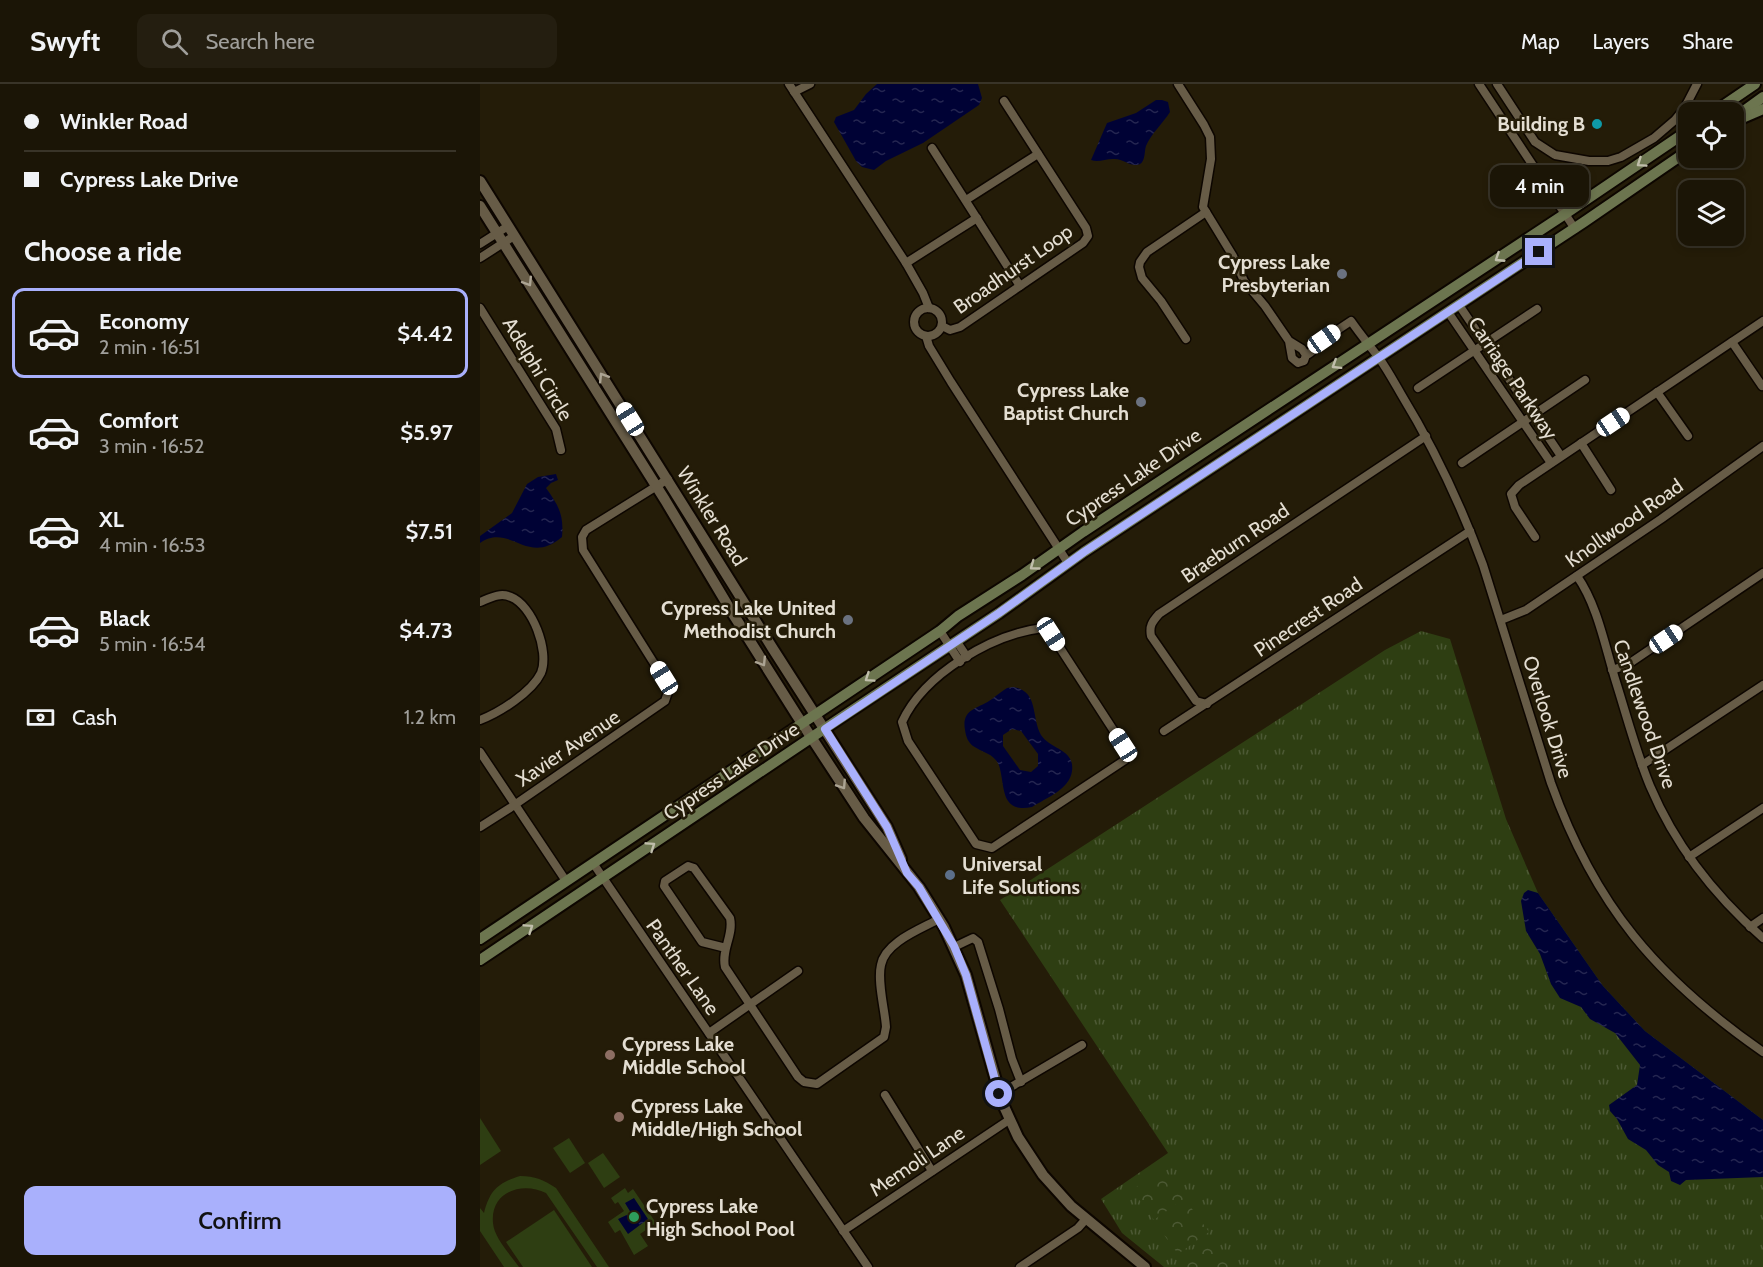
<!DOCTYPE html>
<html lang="en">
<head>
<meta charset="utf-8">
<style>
  body { margin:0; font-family:Cabin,sans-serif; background:#241e10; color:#f1f3f6; height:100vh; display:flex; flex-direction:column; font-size:22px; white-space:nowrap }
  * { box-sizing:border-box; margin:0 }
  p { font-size:20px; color:#a09f9b }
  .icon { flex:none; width:33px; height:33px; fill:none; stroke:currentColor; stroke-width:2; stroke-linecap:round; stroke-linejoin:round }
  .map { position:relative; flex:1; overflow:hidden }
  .panel { display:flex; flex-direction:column; background:#1b1506; width:480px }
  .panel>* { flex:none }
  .hud { display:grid; align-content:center; height:132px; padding:0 24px; background:#1b1506 }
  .tools { position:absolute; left:1198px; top:18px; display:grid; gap:12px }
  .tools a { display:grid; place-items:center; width:66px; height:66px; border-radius:12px; background:#1b1506; box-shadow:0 3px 9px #0003,0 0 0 2px #393428; font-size:30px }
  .end { position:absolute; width:27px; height:27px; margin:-14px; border:8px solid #a9b0fc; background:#111; box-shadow:0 0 0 3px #111 }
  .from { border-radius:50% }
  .bubble { position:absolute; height:42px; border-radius:12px; background:#1b1506; box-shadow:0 3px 9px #0003,0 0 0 2px #393428; font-size:20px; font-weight:600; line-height:42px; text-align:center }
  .car { position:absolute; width:18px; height:36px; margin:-18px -9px; border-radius:8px; box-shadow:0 0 4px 2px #0007; background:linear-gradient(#fff 24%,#345 0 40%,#fff 0 76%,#345 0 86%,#fff 0) }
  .hud b { display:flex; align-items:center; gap:21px; height:57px; font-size:22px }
  .hud b+b { border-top:2px solid #393428 }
  .hud i { width:15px; height:15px; background:#f1f3f6 }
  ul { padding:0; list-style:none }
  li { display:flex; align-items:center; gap:18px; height:90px; margin:0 12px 9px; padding:0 12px; border:3px solid transparent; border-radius:12px }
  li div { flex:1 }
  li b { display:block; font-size:22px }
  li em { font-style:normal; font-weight:600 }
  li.selected { border-color:#a9b0fc }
  li>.icon { width:54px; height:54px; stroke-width:1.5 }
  h2 { padding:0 24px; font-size:27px; line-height:72px }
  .pay { display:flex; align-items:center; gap:15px; height:66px; padding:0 24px; font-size:22px }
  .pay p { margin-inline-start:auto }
  .action { display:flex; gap:12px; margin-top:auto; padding:12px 24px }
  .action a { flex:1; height:69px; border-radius:12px; background:#a9b0fc; color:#111; font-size:24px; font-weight:600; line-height:69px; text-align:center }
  header { display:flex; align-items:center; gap:36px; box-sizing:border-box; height:84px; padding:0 30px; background:#1b1506; border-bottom:2px solid #393428 }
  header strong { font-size:28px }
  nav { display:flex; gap:33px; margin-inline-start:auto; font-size:21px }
  .search { width:420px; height:54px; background:#241e10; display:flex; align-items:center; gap:15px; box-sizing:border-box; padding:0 21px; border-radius:12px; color:#a09f9b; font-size:22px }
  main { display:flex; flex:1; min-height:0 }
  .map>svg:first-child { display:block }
</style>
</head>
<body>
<header>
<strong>Swyft</strong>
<div class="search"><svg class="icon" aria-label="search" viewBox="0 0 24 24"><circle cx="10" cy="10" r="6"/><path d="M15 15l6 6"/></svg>Search here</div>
<nav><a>Map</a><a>Layers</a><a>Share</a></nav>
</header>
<main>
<section class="panel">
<div class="hud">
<b><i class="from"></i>Winkler Road</b>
<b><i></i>Cypress Lake Drive</b>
</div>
<h2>Choose a ride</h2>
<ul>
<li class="selected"><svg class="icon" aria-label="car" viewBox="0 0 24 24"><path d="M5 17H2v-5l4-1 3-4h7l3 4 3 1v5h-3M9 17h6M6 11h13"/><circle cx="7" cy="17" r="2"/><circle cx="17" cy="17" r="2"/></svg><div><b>Economy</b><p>2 min · 16:51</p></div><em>$4.42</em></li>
<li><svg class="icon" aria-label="car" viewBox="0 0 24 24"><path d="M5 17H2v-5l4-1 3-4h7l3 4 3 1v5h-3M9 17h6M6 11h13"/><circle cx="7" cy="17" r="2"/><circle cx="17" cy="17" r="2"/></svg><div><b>Comfort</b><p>3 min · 16:52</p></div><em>$5.97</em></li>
<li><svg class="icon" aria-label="car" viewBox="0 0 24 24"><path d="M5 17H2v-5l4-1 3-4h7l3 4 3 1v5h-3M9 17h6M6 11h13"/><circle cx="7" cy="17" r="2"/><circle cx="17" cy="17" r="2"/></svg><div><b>XL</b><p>4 min · 16:53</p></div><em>$7.51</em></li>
<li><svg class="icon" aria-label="car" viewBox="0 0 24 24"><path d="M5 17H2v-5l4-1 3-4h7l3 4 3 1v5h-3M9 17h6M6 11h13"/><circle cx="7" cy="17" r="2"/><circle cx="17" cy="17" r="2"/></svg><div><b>Black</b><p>5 min · 16:54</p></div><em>$4.73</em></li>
</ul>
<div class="pay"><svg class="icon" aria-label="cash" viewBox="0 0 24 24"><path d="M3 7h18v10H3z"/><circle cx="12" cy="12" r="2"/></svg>Cash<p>1.2 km</p></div>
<div class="action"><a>Confirm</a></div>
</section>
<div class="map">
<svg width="1283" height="1183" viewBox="0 0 1283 1183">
  <defs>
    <pattern id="grass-tufts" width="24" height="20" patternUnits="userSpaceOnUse" patternTransform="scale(1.5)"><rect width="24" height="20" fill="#2e3e12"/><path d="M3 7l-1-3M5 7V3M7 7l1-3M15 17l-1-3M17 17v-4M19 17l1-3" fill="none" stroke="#4c5934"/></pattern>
    <pattern id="park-crowns" width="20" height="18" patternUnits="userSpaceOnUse" patternTransform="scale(1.5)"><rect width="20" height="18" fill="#2e3e12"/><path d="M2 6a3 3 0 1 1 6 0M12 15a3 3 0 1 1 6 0" fill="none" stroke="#4c5934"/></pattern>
    <pattern id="water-ripples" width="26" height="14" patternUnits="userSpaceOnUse" patternTransform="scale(1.5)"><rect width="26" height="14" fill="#000235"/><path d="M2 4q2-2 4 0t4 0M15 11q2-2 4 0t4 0" fill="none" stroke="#252651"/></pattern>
  </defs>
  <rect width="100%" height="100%" fill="#241c08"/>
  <path fill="url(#grass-tufts)" d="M941,547l29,8 56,180 32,74 65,93 42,45 118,89v147h-599l-42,-34 -21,-34 67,-46 -168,-253 385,-250z"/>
  <g fill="url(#park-crowns)">
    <path d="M683,1084l22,30 -31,22 -22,-30z"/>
    <path d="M707,1118l22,30 -31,22 -22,-30z"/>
    <path d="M732,1152l21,31h-46l-6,-9z"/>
  </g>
  <g fill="#2e3e12">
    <path d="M0,1034l21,33 -21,14z"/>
    <path d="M89,1054l16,25 -15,10 -17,-25z"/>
    <path d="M123,1069l17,24 -16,11 -16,-25z"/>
    <path d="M40,1092c15,0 24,4 36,12l53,79h-12l-51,-74c-24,-12 -56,-1 -53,30 1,15 18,32 26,44h-15l-24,-36v-23l4,5c6,-23 14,-30 36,-37z"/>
    <path d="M145,1104l3,5 5,-4 23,34 -16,11 8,12 -14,9 -14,-25 -5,3 -7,-11 16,-11 -6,-9 -3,2 -4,-6z"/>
    <path d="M74,1126l38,57h-69l-17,-25z"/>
  </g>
  <g fill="url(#water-ripples)" fill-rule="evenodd">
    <path d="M397,0h101l4,14 -3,7 -56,38 -37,18 -12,9 -12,-3 -6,-6 -22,-39 2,-5 18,-7 12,-16z"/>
    <path d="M676,16h6l6,2 2,10c-7,11 -19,22 -24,34 -2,6 0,19 -10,19 -8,0 -14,-7 -23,-6 -8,0 -15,4 -22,1l16,-37 29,-10z"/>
    <path d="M76,390l2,6 -7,3 -5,5c13,18 18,27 16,49 -35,30 -52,-15 -82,6v-7l32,-23 15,-29 11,-7z"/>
    <path d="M533,603c26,4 18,30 28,48 10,15 34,14 31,36 -2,18 -26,27 -40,36 -31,6 -27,-18 -32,-38 -3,-15 -17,-16 -27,-23 -5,-4 -7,-9 -8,-16 -4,-22 14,-21 27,-31 5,-4 10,-8 15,-11zM532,645l9,2 17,23v12l-7,6 -11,-2 -17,-24v-11z"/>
    <path d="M1048,806l10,3 65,93 42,45 118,89v57l-77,3 -6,5 -9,-4 -2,-9 -11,-7 -12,-15 -18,-11 -11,-20 -7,-8 -1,-6 28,-20 3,-20 -25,-32 -25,-14 -9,-12 -21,-9 -9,-14 -11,-30 -14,-23 -5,-30 3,-8z"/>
    <path d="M154,1114l14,21 -20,15 -10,-15 13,-6 -6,-10z"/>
  </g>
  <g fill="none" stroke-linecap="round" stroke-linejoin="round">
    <defs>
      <g id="minor">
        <path d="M309,0l117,179 17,30 6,15"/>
        <path d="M698,0l26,41 6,12 1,22 -8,48 30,49 11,25 21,25 24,35 3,17 6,5 6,-2 2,-6 -4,-6 -13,-8"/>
        <path d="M999,0l96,145"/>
        <path d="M1017,0l38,58 20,13 34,6h19l13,-4 33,-19 21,-18 9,-11 13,-25"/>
        <path d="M314,8l16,-8"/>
        <path d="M452,64l88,138"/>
        <path d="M486,116l72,-46"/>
        <path d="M0,160l28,-18"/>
        <path d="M0,174l34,-22"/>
        <path d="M426,179l71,-45"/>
        <path d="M979,221l102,151"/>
        <circle cx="448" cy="238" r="14"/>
        <path d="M0,224l76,121 5,21"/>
        <path d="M968,228l103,151"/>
        <path d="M462,242l8,4 10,-3 123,-84 5,-7 -2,-8 -82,-127"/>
        <path d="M446,252l3,10 22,36 117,181"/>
        <path d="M706,255l-25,-38 -19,-23 -3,-11 1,-5 7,-10 59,-40"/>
        <path d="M1252,258l30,44"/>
        <path d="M826,271c8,-3 9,-8 11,-16h7l27,-18c9,13 19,25 28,37 8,11 15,24 22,36 33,54 60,111 82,171l68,218c44,123 106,195 212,269"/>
        <path d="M938,304l119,-79"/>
        <path d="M1177,308l31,44"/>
        <path d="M1101,359l30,47"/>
        <path d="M982,379l123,-83"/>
        <path d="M1055,453l-20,-30 -4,-13 8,-9 244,-164"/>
        <path d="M1097,492c21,30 28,71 39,106 11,35 20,70 34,104 25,59 65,110 113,152"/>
        <path d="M0,518c10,-4 20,-10 31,-5 21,8 39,54 30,76 -9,19 -42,40 -61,47"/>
        <path d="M1021,536l25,-10 135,-91 102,-73"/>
        <path d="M563,544l8,6 72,111 3,8 -1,7 -133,88 -16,-4 -68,-103 -6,-19c22,-48 90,-88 141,-94z"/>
        <path d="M460,547l20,31"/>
        <path d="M477,558l10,15"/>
        <path d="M1132,586l15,-5 136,-92"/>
        <path d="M727,620l-11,-3 -45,-65c-2,-10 1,-14 8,-22l267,-178"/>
        <path d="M684,647l306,-200"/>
        <path d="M0,668l86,129"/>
        <path d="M1162,681l121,-80"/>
        <path d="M0,743l30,-19 155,-107 3,-9 -1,-8 -84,-134 -1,-13 4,-7 82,-51"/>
        <path d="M1209,773l74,-49"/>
        <path d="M113,779l275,404"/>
        <path d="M1270,843l13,-9"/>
        <path d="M474,863l19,-9 5,4 21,67 13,50 9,23"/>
        <path d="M246,864l-24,-6 -38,-56 1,-5 23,-15 6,2 36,50c4,17 -9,32 -5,49l73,110 6,5 13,2 67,-47 2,-10c-1,-17 -9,-45 -5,-62 4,-23 40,-36 58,-46"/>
        <path d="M229,949l89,-62"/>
        <path d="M519,1010l83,-49"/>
        <path d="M405,1011l47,76"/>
        <path d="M363,1147l166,-111"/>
        <path d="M540,1183l58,-39 8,-9"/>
      </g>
      <g id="tertiary">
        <path d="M0,97l293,468 114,178 14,32"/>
        <path d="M0,122l185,294 68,114 63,100 68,104 55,69 25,40 22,48 36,127 16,35 25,38 28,31 74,61"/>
      </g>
      <g id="secondary">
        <path d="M1234,28l41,-28"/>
        <path d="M1254,34l29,-21"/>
        <path d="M1260,35l23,-10"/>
        <path d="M0,855l460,-308 18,-15 64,-41 61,-43 482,-318 124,-84"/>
        <path d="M0,876l356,-239 163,-108 85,-61 500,-330 105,-72"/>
      </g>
    </defs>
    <use href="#minor" stroke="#0d0600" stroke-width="11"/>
    <use href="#tertiary" stroke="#0d0600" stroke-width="14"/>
    <use href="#secondary" stroke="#0d0600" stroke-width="14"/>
    <use href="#minor" stroke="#675c47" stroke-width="8"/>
    <use href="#tertiary" stroke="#675c47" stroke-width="10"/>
    <use href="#secondary" stroke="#6c754f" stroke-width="10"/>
  </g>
  <defs><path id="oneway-chevron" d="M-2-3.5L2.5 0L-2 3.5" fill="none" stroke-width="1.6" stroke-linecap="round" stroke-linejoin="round" transform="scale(1.5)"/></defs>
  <g stroke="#c0beab">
    <use href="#oneway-chevron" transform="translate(1161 79) rotate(146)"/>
    <use href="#oneway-chevron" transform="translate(1019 174) rotate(147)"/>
    <use href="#oneway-chevron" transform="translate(856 281) rotate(148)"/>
    <use href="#oneway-chevron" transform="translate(554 482) rotate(144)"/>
    <use href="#oneway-chevron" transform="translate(389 594) rotate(146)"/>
    <use href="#oneway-chevron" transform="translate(171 762) rotate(-34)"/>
    <use href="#oneway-chevron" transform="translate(49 844) rotate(-34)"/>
  </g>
  <g stroke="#aca493">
    <use href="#oneway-chevron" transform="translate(48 198) rotate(58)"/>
    <use href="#oneway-chevron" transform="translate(123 293) rotate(-122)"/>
    <use href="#oneway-chevron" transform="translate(282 578) rotate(58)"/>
    <use href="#oneway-chevron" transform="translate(362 701) rotate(57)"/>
  </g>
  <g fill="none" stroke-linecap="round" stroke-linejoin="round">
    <path stroke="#a9b0fc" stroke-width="8" d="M519,1010l-33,-119 -12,-29 -35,-59 -12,-14 -20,-46 -62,-98 174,-116 85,-61 455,-300"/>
  </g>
  <circle fill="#0f9aa8" stroke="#241c08" stroke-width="2" cx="1117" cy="40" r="6"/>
  <g fill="#6b7280" stroke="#241c08" stroke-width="2">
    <circle cx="862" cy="190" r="6"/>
    <circle cx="661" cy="318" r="6"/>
    <circle cx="368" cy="536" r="6"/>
  </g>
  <circle fill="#5c6f8a" stroke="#241c08" stroke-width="2" cx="470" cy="791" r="6"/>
  <g fill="#8d6e63" stroke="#241c08" stroke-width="2">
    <circle cx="130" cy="971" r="6"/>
    <circle cx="139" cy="1033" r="6"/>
  </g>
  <circle fill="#2e9e5b" stroke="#241c08" stroke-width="2" cx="154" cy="1133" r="6"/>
  <g text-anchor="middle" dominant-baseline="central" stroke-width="5" stroke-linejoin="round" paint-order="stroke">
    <g font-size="20" font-weight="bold" fill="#e4ded2" stroke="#241c08" text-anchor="end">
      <text x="1105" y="40">Building B</text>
      <text x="850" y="178">Cypress Lake<tspan x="850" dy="23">Presbyterian</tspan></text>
      <text x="649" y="306">Cypress Lake<tspan x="649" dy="23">Baptist Church</tspan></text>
      <text x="356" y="524">Cypress Lake United<tspan x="356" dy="23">Methodist Church</tspan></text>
      <text x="482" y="780" text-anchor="start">Universal<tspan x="482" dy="23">Life Solutions</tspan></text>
      <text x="142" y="960" text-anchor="start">Cypress Lake<tspan x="142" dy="23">Middle School</tspan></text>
      <text x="151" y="1022" text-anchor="start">Cypress Lake<tspan x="151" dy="23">Middle/High School</tspan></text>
      <text x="166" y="1122" text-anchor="start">Cypress Lake<tspan x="166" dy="23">High School Pool</tspan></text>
    </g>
    <g font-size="20" fill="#e4ded2" stroke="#241c08">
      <text transform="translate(533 185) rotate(-35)">Broadhurst Loop</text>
      <text transform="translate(58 285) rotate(59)">Adelphi Circle</text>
      <text transform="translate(1033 294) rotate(56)">Carriage Parkway</text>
      <text transform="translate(653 393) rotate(-34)">Cypress Lake Drive</text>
      <text transform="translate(232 432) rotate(58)">Winkler Road</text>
      <text transform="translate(1144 439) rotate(-35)">Knollwood Road</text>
      <text transform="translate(755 459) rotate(-34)">Braeburn Road</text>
      <text transform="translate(828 533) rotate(-34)">Pinecrest Road</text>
      <text transform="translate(1165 630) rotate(71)">Candlewood Drive</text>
      <text transform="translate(1068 633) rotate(73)">Overlook Drive</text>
      <text transform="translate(88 664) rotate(-34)">Xavier Avenue</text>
      <text transform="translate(251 687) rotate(-34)">Cypress Lake Drive</text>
      <text transform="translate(203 883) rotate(55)">Panther Lane</text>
      <text transform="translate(437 1077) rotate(-34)">Memoli Lane</text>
    </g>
  </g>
</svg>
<div class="tools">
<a><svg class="icon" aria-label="locate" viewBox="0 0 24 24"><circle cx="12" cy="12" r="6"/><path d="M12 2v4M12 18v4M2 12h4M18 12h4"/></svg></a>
<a><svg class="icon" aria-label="layers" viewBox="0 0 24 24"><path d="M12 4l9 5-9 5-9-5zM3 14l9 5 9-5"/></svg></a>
</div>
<i class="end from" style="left:519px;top:1010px"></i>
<i class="end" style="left:1059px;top:168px"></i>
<div class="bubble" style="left:1010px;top:81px;width:99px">4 min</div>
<i class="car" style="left:844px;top:255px;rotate:55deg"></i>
<i class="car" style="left:150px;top:335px;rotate:328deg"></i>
<i class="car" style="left:1133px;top:338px;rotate:56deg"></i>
<i class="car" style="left:571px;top:550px;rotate:147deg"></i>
<i class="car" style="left:1186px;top:555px;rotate:56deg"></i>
<i class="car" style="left:184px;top:594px;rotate:328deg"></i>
<i class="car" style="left:643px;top:661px;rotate:327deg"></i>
</div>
</main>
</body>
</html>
